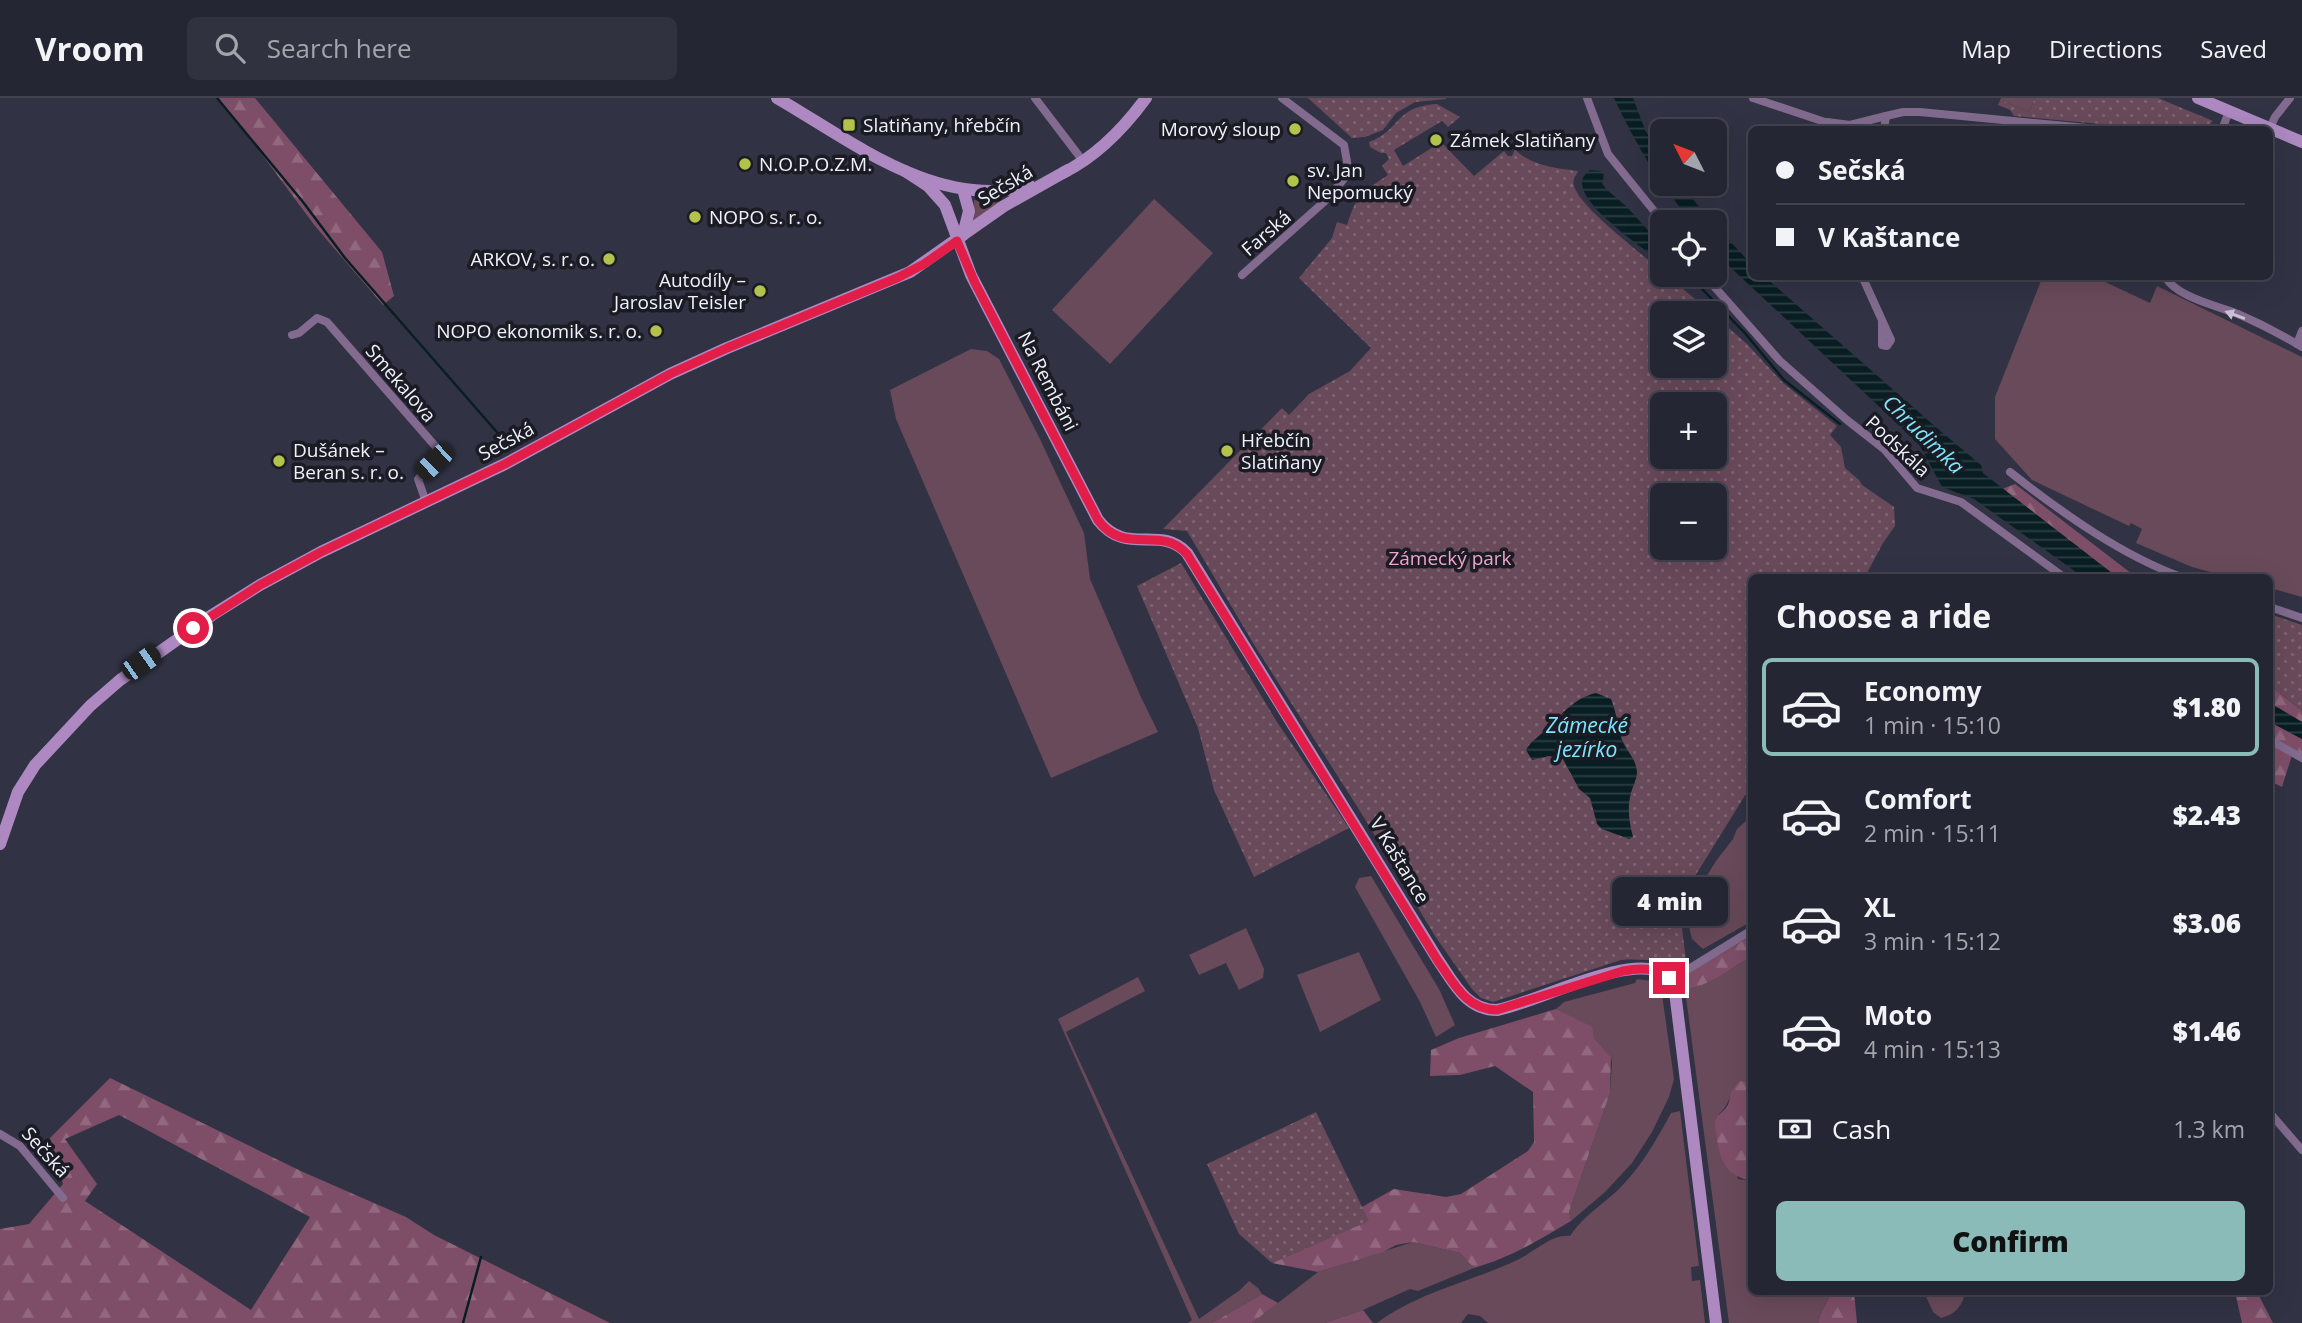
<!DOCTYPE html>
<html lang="en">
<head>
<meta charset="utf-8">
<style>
  body { margin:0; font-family:"Open Sans",sans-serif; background:#31323f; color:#f1f3f6; height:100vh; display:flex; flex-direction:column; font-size:26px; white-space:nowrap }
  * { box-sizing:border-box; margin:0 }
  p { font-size:23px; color:#a3a5ac }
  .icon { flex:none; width:38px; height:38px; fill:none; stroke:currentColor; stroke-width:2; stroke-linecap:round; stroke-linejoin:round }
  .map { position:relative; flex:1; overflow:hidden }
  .panel { position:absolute; left:1748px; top:476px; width:525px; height:721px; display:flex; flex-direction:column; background:#252633; border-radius:10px; box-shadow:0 7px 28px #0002,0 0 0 2px #42434e }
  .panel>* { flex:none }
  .hud { position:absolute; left:1748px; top:28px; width:525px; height:154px; border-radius:10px; box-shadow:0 7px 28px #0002,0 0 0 2px #42434e; display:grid; align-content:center; height:154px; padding:0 28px; background:#252633 }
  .needle { width:46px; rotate:312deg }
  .tools { position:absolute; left:1650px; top:21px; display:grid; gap:14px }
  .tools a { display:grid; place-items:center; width:77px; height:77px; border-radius:10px; background:#252633; box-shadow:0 7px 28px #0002,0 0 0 2px #42434e; font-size:35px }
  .end { position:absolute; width:32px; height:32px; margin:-16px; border:9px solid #e11d48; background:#fff; box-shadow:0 0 0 4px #fff }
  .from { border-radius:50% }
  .bubble { position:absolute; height:49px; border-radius:10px; background:#252633; box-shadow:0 7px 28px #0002,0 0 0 2px #42434e; font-size:23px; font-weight:800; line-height:49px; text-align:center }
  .car { position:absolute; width:21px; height:42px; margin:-21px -10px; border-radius:9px; box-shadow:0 0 5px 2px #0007; background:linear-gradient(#222 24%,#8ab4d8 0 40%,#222 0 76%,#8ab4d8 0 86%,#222 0) }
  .hud b { display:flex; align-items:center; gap:24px; height:66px; font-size:26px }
  .hud b+b { border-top:2px solid #42434e }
  .hud i { width:18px; height:18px; background:#f1f3f6 }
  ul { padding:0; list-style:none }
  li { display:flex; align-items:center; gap:21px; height:98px; margin:0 14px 10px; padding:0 14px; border:4px solid transparent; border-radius:10px }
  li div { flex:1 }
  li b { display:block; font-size:26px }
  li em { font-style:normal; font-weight:800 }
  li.active { border-color:#8bbbb9 }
  li>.icon { width:63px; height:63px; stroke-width:1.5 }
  h2 { padding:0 28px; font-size:32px; line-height:84px }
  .pay { display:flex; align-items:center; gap:18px; height:77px; padding:0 28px; font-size:26px }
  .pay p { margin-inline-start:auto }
  .primary-button { display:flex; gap:14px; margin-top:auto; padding:14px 28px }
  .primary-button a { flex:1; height:80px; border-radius:10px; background:#8bbbb9; color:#111; font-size:28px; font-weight:800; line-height:80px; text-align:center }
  header { display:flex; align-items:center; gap:42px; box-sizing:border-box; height:98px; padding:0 35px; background:#252633; border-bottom:2px solid #42434e }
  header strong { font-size:33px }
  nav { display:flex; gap:38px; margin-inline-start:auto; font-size:24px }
  .search { width:490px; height:63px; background:#31323f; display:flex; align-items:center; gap:18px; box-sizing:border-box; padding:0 24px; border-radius:10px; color:#a3a5ac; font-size:26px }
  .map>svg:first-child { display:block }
</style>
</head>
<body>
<header>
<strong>Vroom</strong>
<div class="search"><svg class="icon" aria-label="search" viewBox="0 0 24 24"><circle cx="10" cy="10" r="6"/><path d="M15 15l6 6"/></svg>Search here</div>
<nav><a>Map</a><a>Directions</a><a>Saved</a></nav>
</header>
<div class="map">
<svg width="2302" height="1225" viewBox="0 0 2302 1225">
  <defs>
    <pattern id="forest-firs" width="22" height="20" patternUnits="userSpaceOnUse" patternTransform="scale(1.75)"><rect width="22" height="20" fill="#7e4e68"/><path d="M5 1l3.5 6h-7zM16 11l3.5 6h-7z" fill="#91687e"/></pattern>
    <pattern id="park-dots" width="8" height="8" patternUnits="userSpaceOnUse" patternTransform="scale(1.75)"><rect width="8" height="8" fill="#694a5a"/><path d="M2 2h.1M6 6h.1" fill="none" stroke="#7f6473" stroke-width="1.8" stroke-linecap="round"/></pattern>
    <pattern id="water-rules" width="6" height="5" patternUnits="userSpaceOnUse" patternTransform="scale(1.75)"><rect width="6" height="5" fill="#081e23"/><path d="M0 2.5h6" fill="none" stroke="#2c3f44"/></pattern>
  </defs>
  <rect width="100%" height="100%" fill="#313244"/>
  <g fill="#694a5a">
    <path d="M2004,0h31l-6,14 -26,-11z"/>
    <path d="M1154,101l59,54 -103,111 -58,-54z"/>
    <path d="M974,102l31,2 -32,22z"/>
    <path d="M2101,182l49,23 7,-17 145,71v240l-32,-9v-10l-41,-1 -37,-10 -56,-24 6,-14 -11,-6 -2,3 -97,-46 -37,-41v-42l46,-116z"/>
    <path d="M971,251l16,2 12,8 40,78 45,96 6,46 50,116 18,37 -107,46 -155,-359 -6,-29z"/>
    <path d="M1746,723l6,1v99l-49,28 -11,-10 -6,-24 2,-9 28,-45 17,-22 4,-10z"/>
    <path d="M1371,778l68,113 16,36 -19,12 -16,-35 -65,-115 4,-9z"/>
    <path d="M1246,830l18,41 -1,9 -24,12 -13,-27 -27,12 -10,-20z"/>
    <path d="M1359,854l22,48 -61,32 -23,-57z"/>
    <path d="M1752,858v126l-12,-1c-12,13 -9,23 -21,33l19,65 14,2v111h80l-12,23 -2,8h-89l-43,-326 4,-9c25,-5 41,-20 62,-32z"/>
    <path d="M1138,879l7,14 -79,41 133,287 41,-29 9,-9 9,7 4,6 -50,29h-24l4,-3 -134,-301z"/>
    <path d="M1637,881l22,3 2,6 13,91 -5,18 -17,35 -20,31 -27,29 -34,29 -2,-9 41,-119 2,-30 -1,-6 -18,-18 -37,-30 8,-7 71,-19z"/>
    <path d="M1680,1013l19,155 -8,1 1,14 8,-1 5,43h-217l-8,-7 -12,-2 -7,9h-84c39,-30 96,-42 140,-63 18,-8 34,-26 53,-24 12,-19 32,-31 48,-46 23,-23 38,-49 53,-77z"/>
    <path d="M1413,1144l47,11 14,15 -56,23 -8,-2 -47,21 -38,13h-73l66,-51z"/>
    <path d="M1924,1194h41c-2,13 -10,23 -24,26l-8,-6z"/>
  </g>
  <g fill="url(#forest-firs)" fill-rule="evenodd">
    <path d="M216,0h39l127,154 12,44 -11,9 -68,-79 -63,-85z"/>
    <path d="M2015,386l121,93h-19l-115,-88z"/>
    <path d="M2270,587l32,26v11l-32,-19z"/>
    <path d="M2270,624l32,17v16l-9,-3 -11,35 -12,-6z"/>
    <path d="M1752,837v21c-21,12 -37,27 -61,32l-5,9 -3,-11 3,-11z"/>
    <path d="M1556,911l36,18 2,12 17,18 -1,36 -41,119 2,9c-32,19 -61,37 -97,47l-14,-15 -47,-11 -17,3 -13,7 -65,20 -46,-9 96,-42 -6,-14 32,-18 52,8 15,-3 67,-43 6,-9 -1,-50 -38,-26 -35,9 -30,1 1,-26 28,-12z"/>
    <path d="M110,980l193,94 103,45 28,18 176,88h-610v-94l29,-5 34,-40 -13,-46zM119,1017l191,102 -59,93 -166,-109 12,-17 -32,-45z"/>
    <path d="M1740,983l12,1v99c-24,-4 -32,-19 -35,-42 -1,-5 -2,-12 -2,-17 2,-8 10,-11 13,-17 4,-13 2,-14 12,-24z"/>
    <path d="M1832,1194h22l3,31h-39l2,-8z"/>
    <path d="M2235,1194h22l16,31h-31z"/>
    <path d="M1262,1196l16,9 -26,20h-40z"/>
    <path d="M1363,1212l10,13h-48z"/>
  </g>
  <g fill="url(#park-dots)" fill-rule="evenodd">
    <path d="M1308,0h138v1l-31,3 -19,11 -13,17 -18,7 -13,1z"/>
    <path d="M2001,0h3l-1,3 26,11 6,-14h123l55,23 -9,8h-49l-141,-13 -4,-6 -12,-5z"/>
    <path d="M1437,6l23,13 -12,10 -6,-6 -48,29 9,16 38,-24 33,34 30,-25 4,5h4l3,-7c13,16 43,20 63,22 -2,5 -6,8 -4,15 6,22 69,68 88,86v3h4l46,38h-50v53h53v-50l32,28 36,39 54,43 -7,9 11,12 4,21 14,12 3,5 32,22 1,19 -12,17 -18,34 -113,1v206l-73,118 7,59c-22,2 -43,-3 -65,-1l-128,42 -12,-4 -9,-9 -37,-53 -70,-117 -112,-176 -66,-112 -24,-2 119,-121 7,7 20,-21 41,-23 21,-23 -72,-70 33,-40 5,-16 10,3c10,-31 14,-32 41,-50l-6,-9 7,-7 -3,-6h-5l-11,-6 -1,-5c33,-12 24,-35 68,-38zM1662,306h53v53h-53zM1662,397h53v53h-53z"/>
    <path d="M1181,465l96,159 72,106 -95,49 -40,-87 -16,-62 -61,-142z"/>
    <path d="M2270,516l32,11v86l-32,-26z"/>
    <path d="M1316,1014l53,109 -97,42 -33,-29 -32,-70z"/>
  </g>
  <g fill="url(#water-rules)">
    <path d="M1614,0h19l12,32 17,27v27h18l32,38h-20c-33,-38 -57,-79 -78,-124z"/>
    <path d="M1590,72l10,1 4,4 -2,8 4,6 21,18 35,39v17c-18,-15 -80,-55 -80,-80 0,-6 4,-10 8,-13z"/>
    <path d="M1715,127l37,40v11l13,1 173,152 43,36 2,8 134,104h-34l-109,-78 -32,-12 -23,-43 -191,-179 -13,-15z"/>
    <path d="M1596,595l15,6c6,14 6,29 12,43 5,11 13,17 14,30 0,8 -4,13 -6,21 -4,15 -2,29 2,44l-4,2 -27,-10 -5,-5 -7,-26 -11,-9 -16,-30 -14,-3 -17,4 -6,-10c5,-9 12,-13 20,-20 15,-15 28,-32 50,-37z"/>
    <path d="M2270,605l32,19v17l-32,-17z"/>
  </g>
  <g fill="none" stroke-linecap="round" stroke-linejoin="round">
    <g stroke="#081e23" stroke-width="2.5">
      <path d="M217,0l86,104 42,56 164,188"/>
      <path d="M1702,191l42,43 40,48 56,44"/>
      <path d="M463,1225l18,-66"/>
    </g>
    <g stroke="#826b8e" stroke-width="8">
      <path d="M1035,0l48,63"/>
      <path d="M1587,0l21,56 55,68"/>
      <path d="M1753,0l72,24 9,8"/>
      <path d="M1886,18l17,-4h17l188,18"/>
      <path d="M1827,24l23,3 36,-9 -2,14"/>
      <path d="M2270,30l5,-11 15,-19"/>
      <path d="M2222,32l7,-19"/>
      <path d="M1242,177l83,-74 24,-28 -5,-28 -62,-47"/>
      <path d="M1704,177l76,86 67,59 37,29 33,39 44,14 104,76"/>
      <path d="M1862,178l29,64 -4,6 -5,-1v-23"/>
      <path d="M2165,178c10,21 53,30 73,38 21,9 44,21 64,33"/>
      <path d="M292,237l7,-2 18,-15 10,4 109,125 2,9 -20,23 8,23"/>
      <path d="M2297,246l5,-13"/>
      <path d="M2010,374c51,40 112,84 174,106"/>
      <path d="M2270,509l32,11"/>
      <path d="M2270,642l32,18"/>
      <path d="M1669,880l18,-8 65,-40"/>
      <path d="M2270,1015l32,37"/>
      <path d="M0,1036l20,12 43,52"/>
    </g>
    <g stroke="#ad88c1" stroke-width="12">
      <path d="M777,0c76,44 160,112 253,88"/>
      <path d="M2198,0l104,44"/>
      <path d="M905,73l23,15 17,19 26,70 127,245c29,37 62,4 89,33l251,407c16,23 28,50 59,50 39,-7 133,-58 167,-36 7,4 9,11 11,18l41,331"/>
      <path d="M1063,75c34,-17 61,-45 83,-75"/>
      <path d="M963,91l6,22 -6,24"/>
      <path d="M0,746l18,-52 17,-27 55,-59 30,-26 92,-65 48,-30 61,-33 184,-88 165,-90 57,-26 183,-76 94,-66 64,-36"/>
    </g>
  </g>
  <defs><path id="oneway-solid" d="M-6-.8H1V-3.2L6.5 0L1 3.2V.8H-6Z" transform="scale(1.75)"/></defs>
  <use fill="#c8c1d5" href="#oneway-solid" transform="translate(2235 217) rotate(-160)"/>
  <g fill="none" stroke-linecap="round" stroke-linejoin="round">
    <path stroke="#e11d48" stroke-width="9" d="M193,530l67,-43 61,-33 184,-88 165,-90 57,-26 172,-71 25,-13 33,-23 18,42 123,237c27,37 63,4 89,34l251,407c16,22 28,49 59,49l126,-39c16,-3 33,-4 46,7"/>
  </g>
  <g fill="#b3c24b" stroke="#1a1b23" stroke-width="2.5">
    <rect x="842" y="20" width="14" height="14" rx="3.5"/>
    <circle cx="1295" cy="31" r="7"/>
    <circle cx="1436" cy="42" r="7"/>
    <circle cx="745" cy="66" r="7"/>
    <circle cx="1293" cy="83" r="7"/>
    <circle cx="695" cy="119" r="7"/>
    <circle cx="609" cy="161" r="7"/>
    <circle cx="760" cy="193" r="7"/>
    <circle cx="656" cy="233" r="7"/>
    <circle cx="1227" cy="353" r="7"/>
    <circle cx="279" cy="363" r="7"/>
  </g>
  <g text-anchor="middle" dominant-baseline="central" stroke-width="7" stroke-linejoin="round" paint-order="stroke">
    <g font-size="19" fill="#eef0fb" stroke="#1a1b23" text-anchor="start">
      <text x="863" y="27">Slatiňany, hřebčín</text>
      <text x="1281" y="31" text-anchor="end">Morový sloup</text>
      <text x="1450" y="42">Zámek Slatiňany</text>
      <text x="759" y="66">N.O.P.O.Z.M.</text>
      <text x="1307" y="72">sv. Jan<tspan x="1307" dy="22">Nepomucký</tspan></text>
      <text x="709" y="119">NOPO s. r. o.</text>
      <text x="595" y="161" text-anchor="end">ARKOV, s. r. o.</text>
      <text x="746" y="182" text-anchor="end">Autodíly –<tspan x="746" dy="22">Jaroslav Teisler</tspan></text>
      <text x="642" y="233" text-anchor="end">NOPO ekonomik s. r. o.</text>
      <text x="1241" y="342">Hřebčín<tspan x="1241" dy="22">Slatiňany</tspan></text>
      <text x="293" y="352">Dušánek –<tspan x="293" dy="22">Beran s. r. o.</tspan></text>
    </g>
    <g font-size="19" fill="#eef0fb" stroke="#1a1b23">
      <text transform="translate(1005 87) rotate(-31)">Sečská</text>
      <text transform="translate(1266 135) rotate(-41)">Farská</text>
      <text transform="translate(1048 283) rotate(63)">Na Rembáni</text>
      <text transform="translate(401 285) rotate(49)">Smekalova</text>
      <text transform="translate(506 343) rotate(-28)">Sečská</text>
      <text transform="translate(1898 348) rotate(43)">Podskála</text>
      <text transform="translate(1400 762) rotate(59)">V Kaštance</text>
      <text transform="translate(46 1054) rotate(48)">Sečská</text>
    </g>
    <g font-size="19" fill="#f0a3cc" stroke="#1a1b23">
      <text x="1450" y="460">Zámecký park</text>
    </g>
    <g font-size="21" font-style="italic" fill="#7ce6ff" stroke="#1a1b23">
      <text transform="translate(1924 336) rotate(44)">Chrudimka</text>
      <text x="1587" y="627">Zámecké<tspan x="1587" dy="24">jezírko</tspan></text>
    </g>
  </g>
</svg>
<div class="tools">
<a><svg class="needle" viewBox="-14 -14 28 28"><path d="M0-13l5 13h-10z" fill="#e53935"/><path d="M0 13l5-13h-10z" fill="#a3a5ac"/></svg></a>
<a><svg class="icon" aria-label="locate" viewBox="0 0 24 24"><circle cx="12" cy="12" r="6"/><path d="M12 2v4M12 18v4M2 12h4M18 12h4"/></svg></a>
<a><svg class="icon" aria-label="layers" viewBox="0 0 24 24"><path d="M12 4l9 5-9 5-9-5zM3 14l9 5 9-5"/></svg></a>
<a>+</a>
<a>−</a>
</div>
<i class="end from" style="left:193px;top:530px"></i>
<i class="end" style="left:1669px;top:880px"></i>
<div class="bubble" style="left:1612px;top:779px;width:116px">4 min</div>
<i class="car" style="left:434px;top:364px;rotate:226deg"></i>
<i class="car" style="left:141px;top:565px;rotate:55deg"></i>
<div class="hud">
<b><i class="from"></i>Sečská</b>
<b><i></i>V Kaštance</b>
</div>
<section class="panel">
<h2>Choose a ride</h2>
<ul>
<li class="active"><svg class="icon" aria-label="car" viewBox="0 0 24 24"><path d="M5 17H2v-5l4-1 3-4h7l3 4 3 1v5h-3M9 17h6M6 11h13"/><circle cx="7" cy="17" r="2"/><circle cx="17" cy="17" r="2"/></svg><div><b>Economy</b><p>1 min · 15:10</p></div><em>$1.80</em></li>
<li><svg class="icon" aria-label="car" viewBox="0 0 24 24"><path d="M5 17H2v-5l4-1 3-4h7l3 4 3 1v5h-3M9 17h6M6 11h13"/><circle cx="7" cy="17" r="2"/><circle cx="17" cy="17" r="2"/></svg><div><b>Comfort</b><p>2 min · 15:11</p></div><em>$2.43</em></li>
<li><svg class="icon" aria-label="car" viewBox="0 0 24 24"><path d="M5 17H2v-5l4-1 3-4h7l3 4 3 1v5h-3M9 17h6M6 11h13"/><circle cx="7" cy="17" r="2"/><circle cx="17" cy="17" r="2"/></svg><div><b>XL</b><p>3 min · 15:12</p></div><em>$3.06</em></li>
<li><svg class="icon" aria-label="car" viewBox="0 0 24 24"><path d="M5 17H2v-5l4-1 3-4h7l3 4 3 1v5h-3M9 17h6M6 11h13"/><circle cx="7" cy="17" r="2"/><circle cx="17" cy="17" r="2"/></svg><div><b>Moto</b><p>4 min · 15:13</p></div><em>$1.46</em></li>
</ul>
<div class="pay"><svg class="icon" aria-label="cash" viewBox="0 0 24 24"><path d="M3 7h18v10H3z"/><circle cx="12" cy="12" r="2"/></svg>Cash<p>1.3 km</p></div>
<div class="primary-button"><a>Confirm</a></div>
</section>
</div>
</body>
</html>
